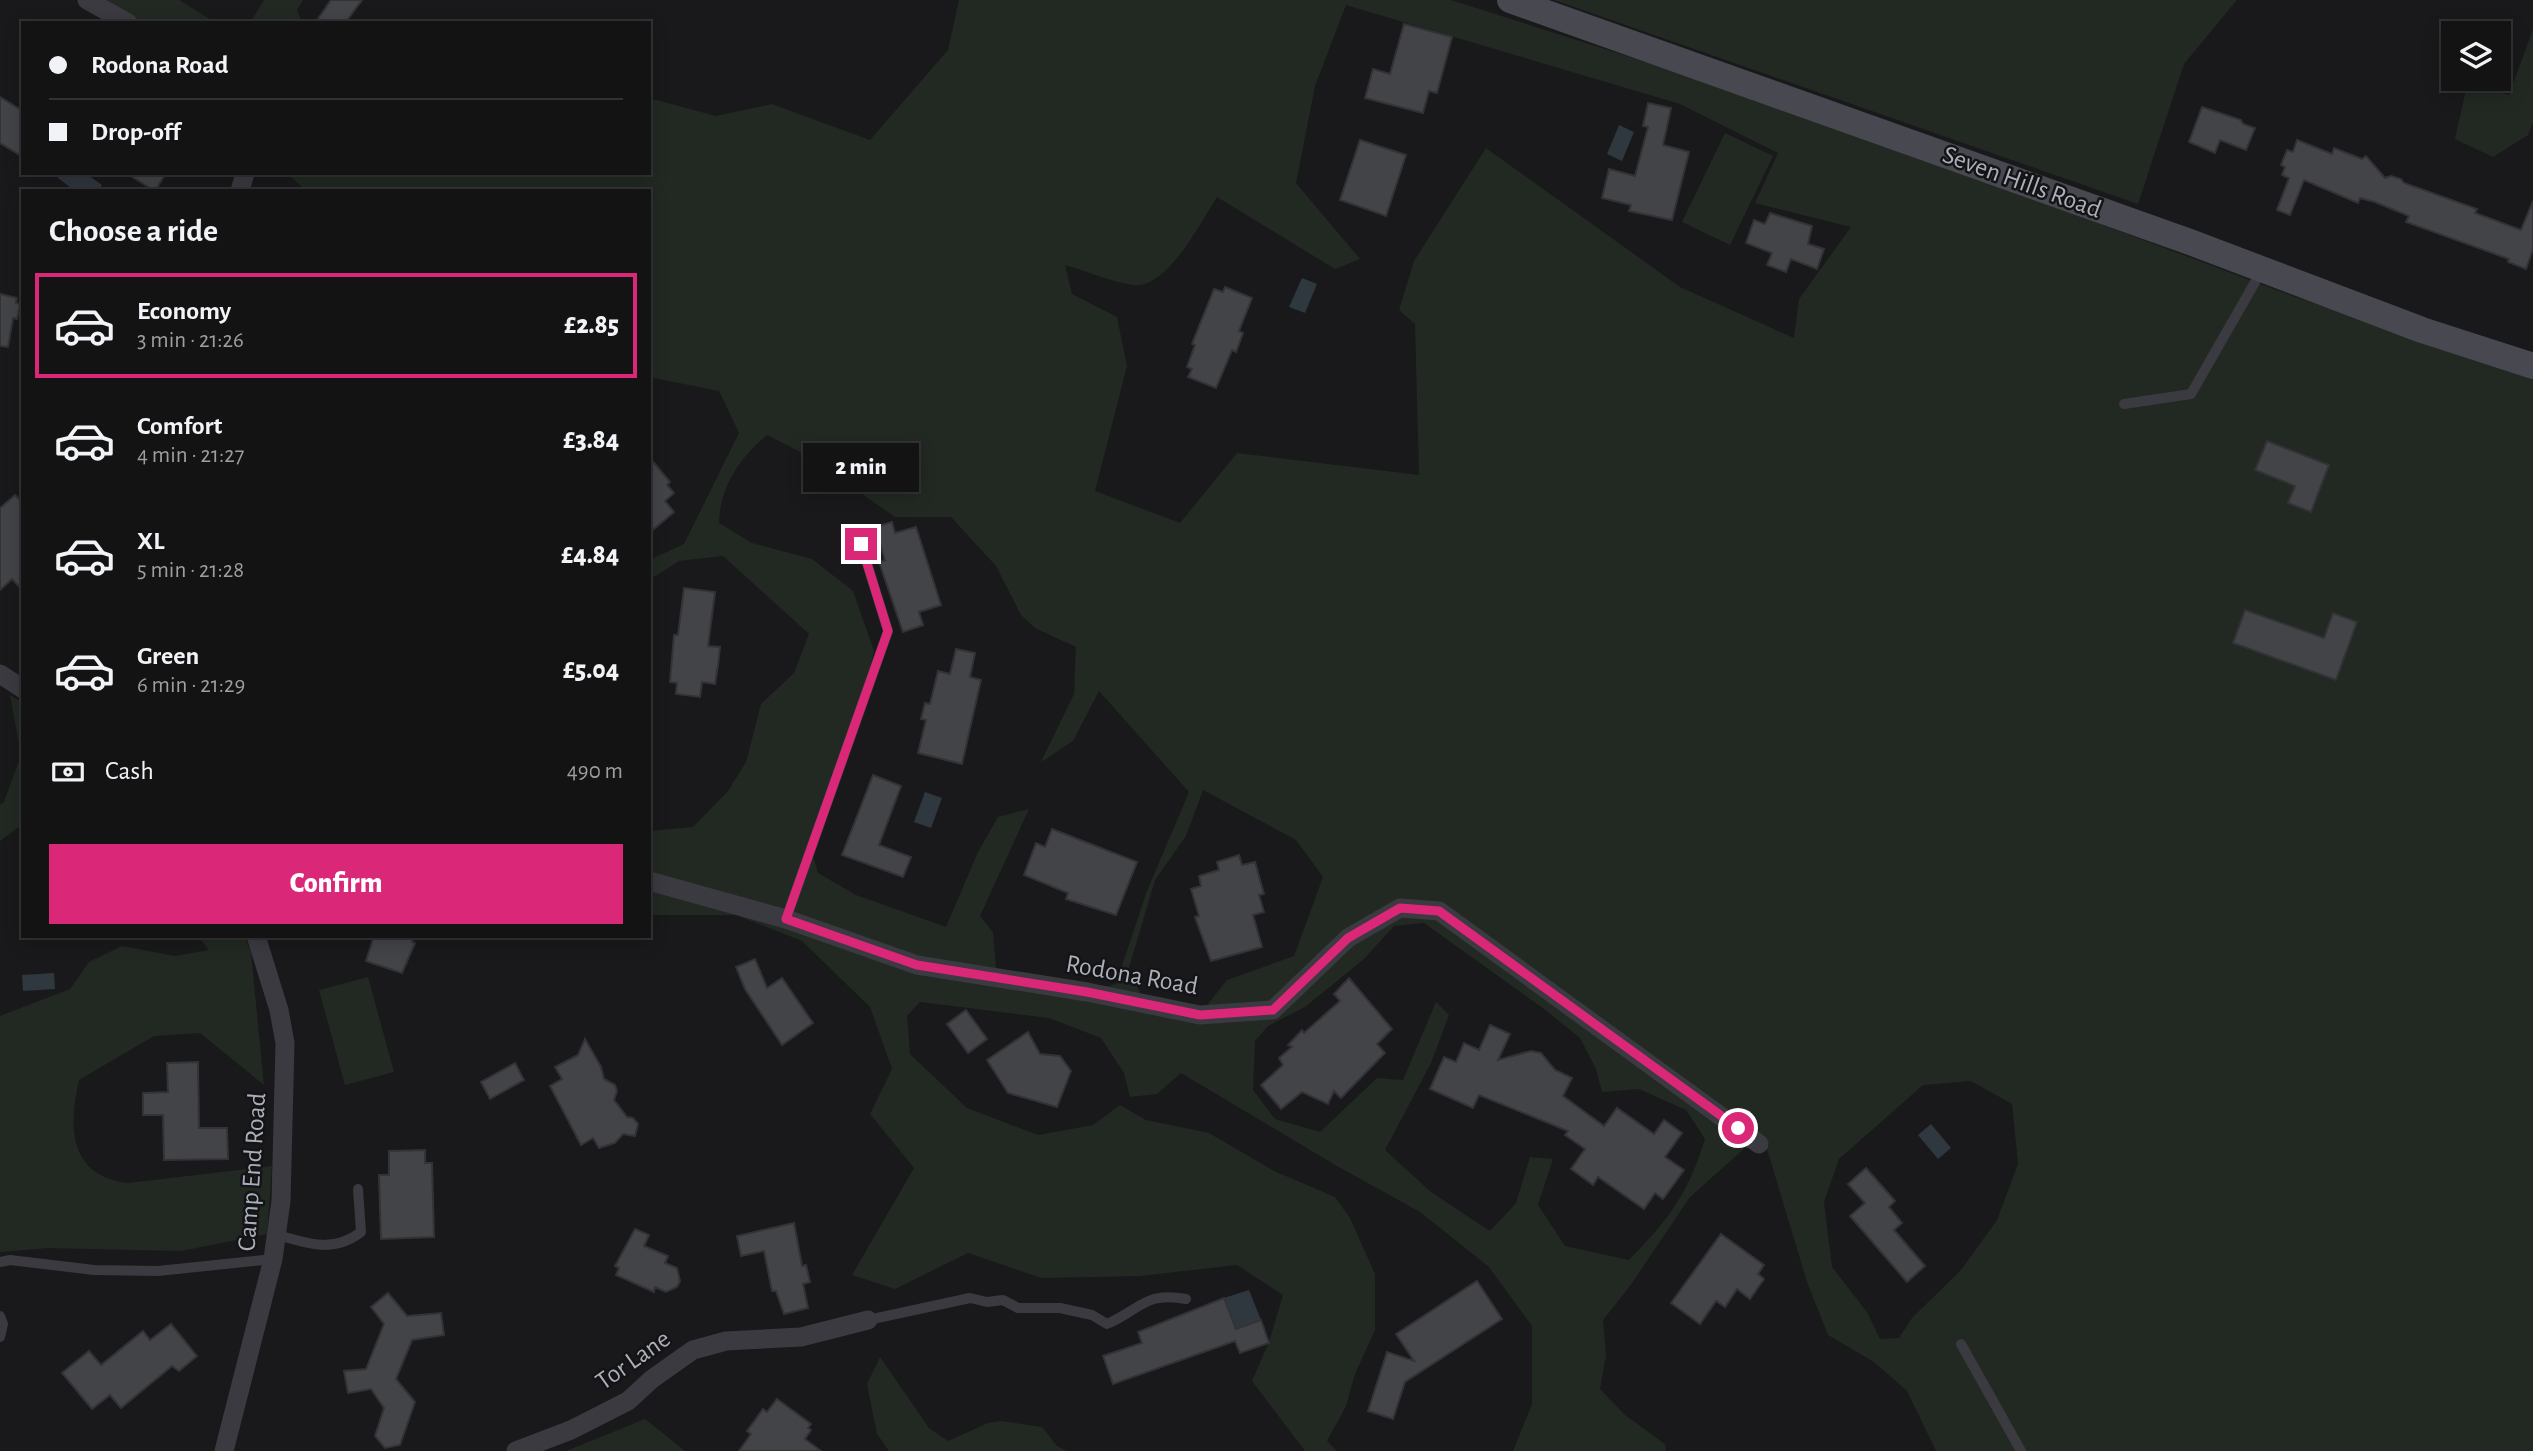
<!DOCTYPE html>
<html lang="en">
<head>
<meta charset="utf-8">
<style>
  body { margin:0; font-family:"Alegreya Sans",sans-serif; background:#1c1c1d; color:#f1f3f6; height:100vh; display:flex; flex-direction:column; font-size:26px; white-space:nowrap }
  * { box-sizing:border-box; margin:0 }
  p { font-size:23px; color:#9d9ea0 }
  .icon { flex:none; width:38px; height:38px; fill:none; stroke:currentColor; stroke-width:2; stroke-linecap:round; stroke-linejoin:round }
  .map { position:relative; flex:1; overflow:hidden }
  .drawer { position:absolute; left:21px; top:189px; width:630px; height:749px; display:flex; flex-direction:column; background:#131314; border-radius:0px; box-shadow:0 4px 18px #0003,0 0 0 2px #323234 }
  .drawer>* { flex:none }
  .banner { position:absolute; left:21px; top:21px; width:630px; height:154px; border-radius:0px; box-shadow:0 4px 18px #0003,0 0 0 2px #323234; display:grid; align-content:center; height:154px; padding:0 28px; background:#131314 }
  .tools { position:absolute; left:2441px; top:21px; display:grid; gap:14px }
  .tools a { display:grid; place-items:center; width:70px; height:70px; border-radius:0px; background:#131314; box-shadow:0 4px 18px #0003,0 0 0 2px #323234; font-size:35px }
  .end { position:absolute; width:32px; height:32px; margin:-16px; border:9px solid #db2777; background:#fff; box-shadow:0 0 0 4px #fff }
  .from { border-radius:50% }
  .bubble { position:absolute; height:49px; border-radius:0px; background:#131314; box-shadow:0 4px 18px #0003,0 0 0 2px #323234; font-size:23px; font-weight:800; line-height:49px; text-align:center }
  .banner b { display:flex; align-items:center; gap:24px; height:66px; font-size:26px }
  .banner b+b { border-top:2px solid #323234 }
  .banner i { width:18px; height:18px; background:#f1f3f6 }
  ul { padding:0; list-style:none }
  li { display:flex; align-items:center; gap:21px; height:105px; margin:0 14px 10px; padding:0 14px; border:4px solid transparent; border-radius:0px }
  li div { flex:1 }
  li b { display:block; font-size:26px }
  li em { font-style:normal; font-weight:800 }
  li.on { border-color:#db2777 }
  li>.icon { width:63px; height:63px; stroke-width:1.5 }
  h2 { padding:0 28px; font-size:32px; line-height:84px }
  .pay { display:flex; align-items:center; gap:18px; height:77px; padding:0 28px; font-size:26px }
  .pay p { margin-inline-start:auto }
  .action { display:flex; gap:14px; margin-top:auto; padding:14px 28px }
  .action a { flex:1; height:80px; border-radius:0px; background:#db2777; color:#fff; font-size:28px; font-weight:800; line-height:80px; text-align:center }
  .map>svg:first-child { display:block }
</style>
</head>
<body>
<div class="map">
<svg width="2533" height="1451" viewBox="0 0 2533 1451">
  <rect width="100%" height="100%" fill="#19191b"/>
  <g fill="#212922" fill-rule="evenodd">
    <path d="M87,0h92l37,23h-88z"/>
    <path d="M264,0h39l-6,10 5,13h-52z"/>
    <path d="M959,0h492l236,75 256,90 350,131 240,81v1074h-597l-29,-60 -33,-29 -46,-27 -21,-53 -40,-133 -22,-1 -55,49 -60,89 -27,34 3,35 -6,34 25,26 40,29 1,7h-153l19,-47v-78l-43,-59 -69,-55 -83,-46 -156,-93 -24,21 -27,3 -6,-24 -23,-35 -52,-20 -129,-16 -13,14 3,38 57,54 71,27 55,-10 27,-20 26,15 63,13 65,38 61,26 15,21 25,56v56l-20,44 -9,32 -19,35 10,10h-32l-53,-70 17,-39 14,-47 -46,-30 -97,11 -99,2 -73,-25 -73,36 -43,-14 62,-107 -44,-54 22,-45 -22,-62 -68,-66 -66,-26h-87v-84l44,-4 35,-36 18,-29 15,-58 33,-31 15,-39 -86,-78 -44,5 -30,19v-20l35,-16 55,-111 -20,-42 -70,-14v-186h-342l-21,-18h363v-75l67,18 56,-12 98,36 78,-90zM1346,5l334,99 98,49 -23,50 96,24 -52,72 -5,39 -114,-51 -194,-139 -72,113 -15,49 16,14 4,151 -182,-22 -57,70 -85,-32 32,-125 -10,-49 -45,-23 -7,-29c22,6 46,17 69,20 33,4 67,-63 83,-88l118,72 25,-10 -64,-76 19,-97zM767,435l39,20 89,62h56l45,49 25,49 14,13 41,19 -2,47 -33,68 32,-21 26,-50 90,101 -42,99 -31,93 -29,8 -90,-13 -4,-47 -13,-16 49,-107 -31,8 -20,35 -32,75 -90,-32 -38,-22 -8,-27 52,-142 12,-53 -21,-60 -41,-32 -60,-16 -33,-20c1,-37 21,-65 48,-88zM1203,790l93,50 27,37 -29,79 -67,24 -28,35 -53,-13 -18,-31 27,-91 31,-44zM1424,923l120,86 36,29 16,31 6,23 37,-3 47,21 19,29c-17,55 -36,80 -76,121l-64,-14 -27,-41 15,-46 -23,-2 -14,46 -26,28 -59,-39 -46,-42 46,-87 18,-48 -13,-13 -33,78 -26,-2 -57,54 -45,-13 -22,-29 2,-49 13,-15 37,-19 59,-48 30,-33zM1971,1081l41,23 6,60 -21,56 -36,50 -49,48 -13,20 -19,1 -13,-27 -35,-45 -8,-65 15,-43 84,-74z"/>
    <path d="M1554,0h683l-53,64 -46,140z"/>
    <path d="M2533,29v94l-5,12 -35,22 -38,-18 12,-54 42,10z"/>
    <path d="M1725,133l48,23 -43,89 -48,-23z"/>
    <path d="M10,695l13,8v121l-23,17v-36l4,-3 17,-47z"/>
    <path d="M198,936h47l6,17 13,132 -64,-52 -46,3 -75,44c-11,48 -10,96 49,103l144,-17 -5,68 -86,17 -133,-3 -48,4v-236l70,-27 19,-27 33,-16 53,10 34,-6z"/>
    <path d="M368,977l26,95 -49,13 -26,-95z"/>
    <path d="M880,1357l49,71 19,13 40,-18 13,-2 41,6 15,19 10,5h-178l-12,-17 -10,-50z"/>
    <path d="M645,1419l40,32h-119z"/>
  </g>
  <g fill="#2f373f">
    <path d="M1619,125l15,7 -12,29 -15,-7z"/>
    <path d="M62,173h23l17,12 -4,6h-23l-17,-13z"/>
    <path d="M1302,278l15,6 -12,29 -16,-6z"/>
    <path d="M925,792l17,6 -11,30 -17,-6z"/>
    <path d="M54,973l1,16 -32,2 -1,-16z"/>
    <path d="M1931,1124l20,24 -13,11 -20,-24z"/>
    <path d="M1249,1290l12,30 -25,9 -12,-31z"/>
  </g>
  <g fill="#434448" stroke="#333337" stroke-width="2">
    <path d="M331,0h31l-17,23h-30z"/>
    <path d="M1404,24l48,13 -15,56 -8,-2 -6,22 -58,-15 8,-29 17,5z"/>
    <path d="M0,97l23,14v46l-23,-14z"/>
    <path d="M1648,103l23,5 -8,37 26,7 -17,68 -43,-9 2,-6 -29,-7 7,-29 26,7 13,-49 -5,-1z"/>
    <path d="M2202,107l39,13 2,4 12,4 -9,22 -26,-10 -5,13 -26,-11z"/>
    <path d="M1360,140l46,15 -20,61 -46,-16z"/>
    <path d="M2297,140l35,14 2,-6 28,11 4,-3 19,22 6,-2 10,3 3,4 73,26 -2,4 46,17 12,-29v48l-7,20 -18,-7 1,-3 -103,-37 3,-6 -34,-14 -15,-4 -2,5 -54,-23 -14,35 -13,-5 12,-32 -7,-3 3,-8 -4,-2 6,-15 6,2z"/>
    <path d="M126,173h40l-11,18z"/>
    <path d="M1770,213l42,13 -4,18 16,5 -7,20 -26,-10 -5,13 -19,-7 5,-12 -26,-10 8,-23 11,4z"/>
    <path d="M1225,287l27,11 -13,33 4,2 -7,19 -4,-2 -16,38 -28,-11 4,-8 -5,-2 8,-22 -3,-1 22,-55 9,3z"/>
    <path d="M0,294l17,4 -1,5 4,1 -3,15 -4,-1 -5,29 -8,-1z"/>
    <path d="M2267,441l62,24 -18,47 -23,-9 7,-17 -40,-16z"/>
    <path d="M649,457l21,25 -3,3 7,8 -9,8 9,11 -25,21z"/>
    <path d="M15,495l8,8v88l-11,-12 -12,11v-82z"/>
    <path d="M892,522l3,11 21,-6 25,78 -22,7 4,13 -20,7 -24,-70 6,-2 -10,-33z"/>
    <path d="M684,588l31,4 -7,54 12,1 -2,18 -3,19 -13,-2 -2,15 -24,-3 1,-11 -7,-1 4,-47h4z"/>
    <path d="M2245,610l79,28 9,-25 24,9 -21,58 -103,-37z"/>
    <path d="M956,649l19,4 -5,24 11,3 -19,84 -44,-11 8,-33 -5,-1 4,-16 5,1 8,-33 12,3z"/>
    <path d="M873,775l28,11 -22,59 32,12 -8,20 -61,-22z"/>
    <path d="M1052,829l85,33 -21,53 -50,-16 2,-6 -44,-18 12,-32 9,4z"/>
    <path d="M1239,855l3,10 13,-3 9,32 -5,1 5,17 -11,3 9,32 -51,14 -16,-44 4,-1 -8,-27 10,-3 -2,-10 20,-6 -2,-8z"/>
    <path d="M374,936h40l-2,6 3,1 -13,30 -36,-12z"/>
    <path d="M755,959l12,29 15,-10 31,45 -31,22 -37,-56 -9,-22z"/>
    <path d="M1349,978l43,51 -15,15 8,9 -44,45 -7,-7 -6,13 -26,-12 -21,17 -20,-24 22,-20 -4,-7 13,-11 -4,-2 14,-15 2,3 36,-32 -6,-7z"/>
    <path d="M966,1010l21,29 -19,14 -21,-29z"/>
    <path d="M1490,1025l20,9 -12,26 33,-9 10,2 14,17 17,8 -9,18 41,30 13,-18 37,26 10,-14 18,13 -17,24 19,13 -21,29 -8,-6 -11,16 -46,-32 -5,8 -22,-16 14,-20 -20,-14 3,-4 -89,-36 -6,13 -43,-19 14,-32 12,5 8,-19 15,7z"/>
    <path d="M1028,1032l12,22 20,2 11,15 -14,36 -49,-14 -21,-33z"/>
    <path d="M585,1039l16,28 3,12 11,6 2,6 -3,9 13,17 6,1 5,6 -3,12 -12,-2 -8,9 -16,5 -6,-10 -12,7 -31,-59 12,-7 -7,-12 23,-12z"/>
    <path d="M198,1062l1,66h28l1,31 -64,1 -1,-45h-20v-22l25,-1 -1,-29z"/>
    <path d="M515,1063l9,17 -34,19 -9,-17z"/>
    <path d="M425,1150v13h7l2,74 -53,2 -2,-64h10v-24z"/>
    <path d="M1866,1168l29,33 -6,6 13,16 -8,7 31,36 -18,16 -57,-66 15,-13 -17,-19z"/>
    <path d="M794,1223l8,43 4,-1 4,17 -7,2 5,24 -24,6 -8,-23h-4l-8,-40 -23,5 -4,-20z"/>
    <path d="M635,1229l14,6 -5,11 24,10 -3,7 12,5 3,13 -3,6 -11,5 -11,-5 -1,5 -38,-17 3,-7 -4,-2z"/>
    <path d="M1721,1234l43,31 -6,9 6,5 -14,20 -13,-10 -12,18 -9,-6 -16,23 -29,-21z"/>
    <path d="M1477,1281l25,38 -97,63 -12,37 -25,-8 19,-59 27,9 -18,-27z"/>
    <path d="M388,1293l19,23 34,-3 3,22 -32,5 -16,39 19,23 -15,43 -15,3 -10,-12 9,-28 -13,-19 -23,4 -4,-22 22,-2 18,-45 -13,-17z"/>
    <path d="M1224,1298l12,31 25,-9 8,23 -29,10 -5,-12 -122,43 -10,-28 39,-13 -4,-11z"/>
    <path d="M171,1324l26,32 -18,15 -7,-5 -51,42 -11,-13 -18,14 -30,-36 27,-22 12,14 42,-34 7,9z"/>
    <path d="M777,1399l34,25 -3,4 3,2 -6,9 16,12h-82l12,-17 -4,-3 16,-22 4,3z"/>
  </g>
  <g fill="none" stroke-linecap="round" stroke-linejoin="round">
    <g stroke="#3a3a40" stroke-width="10">
      <path d="M2124,404l67,-10 71,-124"/>
      <path d="M786,919l102,-288 -27,-87"/>
      <path d="M278,1235c30,9 56,18 83,-3l-3,-43"/>
      <path d="M0,1262l10,-2 84,10 64,1 115,-12"/>
      <path d="M0,1316l3,8 -3,13"/>
      <path d="M868,1320l102,-22 17,4 16,-2 15,8h42l32,7 15,9c33,-14 38,-33 79,-25"/>
      <path d="M1961,1344l60,107"/>
    </g>
    <g stroke="#3a3a40" stroke-width="19">
      <path d="M87,0l41,23"/>
      <path d="M240,191l5,-18"/>
      <path d="M0,674l23,15"/>
      <path d="M649,881l137,38 131,46 170,27 113,23 73,-5 75,-72 52,-30 39,3 320,233"/>
      <path d="M224,1451l49,-192 8,-58 4,-158 -6,-33 -23,-74"/>
      <path d="M516,1451l55,-21 57,-29 24,-22 41,-29 33,-9 75,-4 67,-17"/>
    </g>
    <path stroke="#484950" stroke-width="26" d="M1510,0l680,242 232,88 111,36"/>
  </g>
  <g fill="none" stroke-linecap="round" stroke-linejoin="round">
    <path stroke="#db2777" stroke-width="9" d="M861,544l27,87 -102,288 131,46 170,27 113,23 73,-5 75,-72 52,-30 39,3 299,217"/>
  </g>
  <g text-anchor="middle" dominant-baseline="central" stroke-width="5" stroke-linejoin="round" paint-order="stroke">
    <g font-size="26" fill="#abafba" stroke="#141416">
      <text transform="translate(2022 182) rotate(20)">Seven Hills Road</text>
      <text transform="translate(1132 975) rotate(10)">Rodona Road</text>
      <text transform="translate(252 1172) rotate(-86)">Camp End Road</text>
      <text transform="translate(633 1360) rotate(-35)">Tor Lane</text>
    </g>
  </g>
</svg>
<div class="tools">
<a><svg class="icon" aria-label="layers" viewBox="0 0 24 24"><path d="M12 4l9 5-9 5-9-5zM3 14l9 5 9-5"/></svg></a>
</div>
<i class="end from" style="left:1738px;top:1128px"></i>
<i class="end" style="left:861px;top:544px"></i>
<div class="bubble" style="left:803px;top:443px;width:116px">2 min</div>
<div class="banner">
<b><i class="from"></i>Rodona Road</b>
<b><i></i>Drop-off</b>
</div>
<section class="drawer">
<h2>Choose a ride</h2>
<ul>
<li class="on"><svg class="icon" aria-label="car" viewBox="0 0 24 24"><path d="M5 17H2v-5l4-1 3-4h7l3 4 3 1v5h-3M9 17h6M6 11h13"/><circle cx="7" cy="17" r="2"/><circle cx="17" cy="17" r="2"/></svg><div><b>Economy</b><p>3 min · 21:26</p></div><em>£2.85</em></li>
<li><svg class="icon" aria-label="car" viewBox="0 0 24 24"><path d="M5 17H2v-5l4-1 3-4h7l3 4 3 1v5h-3M9 17h6M6 11h13"/><circle cx="7" cy="17" r="2"/><circle cx="17" cy="17" r="2"/></svg><div><b>Comfort</b><p>4 min · 21:27</p></div><em>£3.84</em></li>
<li><svg class="icon" aria-label="car" viewBox="0 0 24 24"><path d="M5 17H2v-5l4-1 3-4h7l3 4 3 1v5h-3M9 17h6M6 11h13"/><circle cx="7" cy="17" r="2"/><circle cx="17" cy="17" r="2"/></svg><div><b>XL</b><p>5 min · 21:28</p></div><em>£4.84</em></li>
<li><svg class="icon" aria-label="car" viewBox="0 0 24 24"><path d="M5 17H2v-5l4-1 3-4h7l3 4 3 1v5h-3M9 17h6M6 11h13"/><circle cx="7" cy="17" r="2"/><circle cx="17" cy="17" r="2"/></svg><div><b>Green</b><p>6 min · 21:29</p></div><em>£5.04</em></li>
</ul>
<div class="pay"><svg class="icon" aria-label="cash" viewBox="0 0 24 24"><path d="M3 7h18v10H3z"/><circle cx="12" cy="12" r="2"/></svg>Cash<p>490 m</p></div>
<div class="action"><a>Confirm</a></div>
</section>
</div>
</body>
</html>
